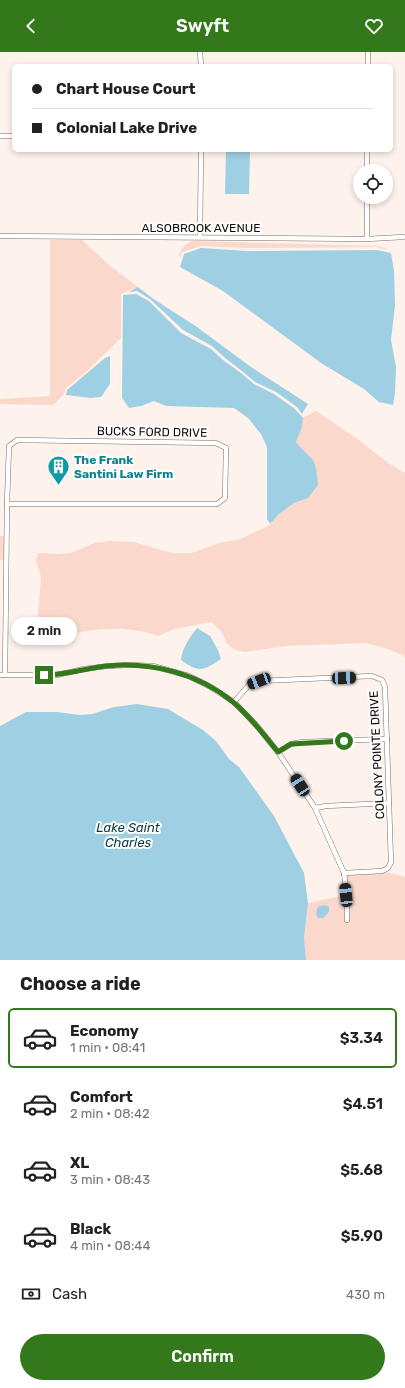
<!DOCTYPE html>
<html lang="en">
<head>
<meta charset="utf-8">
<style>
  body { margin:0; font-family:Rubik,sans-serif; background:#f6f6f6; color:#202124; height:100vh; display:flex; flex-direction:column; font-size:15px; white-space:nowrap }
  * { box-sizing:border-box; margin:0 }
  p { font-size:13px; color:#757577 }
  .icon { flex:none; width:22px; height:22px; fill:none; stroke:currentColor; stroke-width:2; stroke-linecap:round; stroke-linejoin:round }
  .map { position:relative; height:908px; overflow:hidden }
  .sheet { display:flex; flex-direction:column; background:#fff; flex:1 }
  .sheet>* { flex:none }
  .banner { position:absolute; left:12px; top:12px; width:381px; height:88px; border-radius:6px; box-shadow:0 2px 6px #0003; display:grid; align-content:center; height:88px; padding:0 20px; background:#fff }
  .fabs { position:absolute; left:353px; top:112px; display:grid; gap:8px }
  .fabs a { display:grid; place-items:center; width:40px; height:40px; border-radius:50%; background:#fff; box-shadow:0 2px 6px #0003; font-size:20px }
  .end { position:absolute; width:18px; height:18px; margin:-9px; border:5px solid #33791b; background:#fff; box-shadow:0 0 0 2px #fff }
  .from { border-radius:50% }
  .bubble { position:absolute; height:28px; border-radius:14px; background:#fff; box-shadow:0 2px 6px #0003; font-size:13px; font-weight:600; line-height:28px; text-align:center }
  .car { position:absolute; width:12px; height:24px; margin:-12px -6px; border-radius:5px; box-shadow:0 0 3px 1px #0007; background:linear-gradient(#222 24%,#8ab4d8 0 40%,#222 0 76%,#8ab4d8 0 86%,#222 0) }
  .banner b { display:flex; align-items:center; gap:14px; height:38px; font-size:15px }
  .banner b+b { border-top:1px solid #e0e0e0 }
  .banner i { width:10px; height:10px; background:#202124 }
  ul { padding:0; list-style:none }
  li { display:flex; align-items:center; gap:12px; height:60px; margin:0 8px 6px; padding:0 12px; border:2px solid transparent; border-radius:6px }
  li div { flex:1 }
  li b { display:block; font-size:15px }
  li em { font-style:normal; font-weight:600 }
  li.current { border-color:#33791b }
  li>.icon { width:36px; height:36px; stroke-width:1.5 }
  h2 { padding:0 20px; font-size:18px; line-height:48px }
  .pay { display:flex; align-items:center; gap:10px; height:44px; padding:0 20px; font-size:15px }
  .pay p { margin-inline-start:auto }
  .primary-button { display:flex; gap:8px; margin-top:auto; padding:8px 20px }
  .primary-button a { flex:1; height:46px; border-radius:24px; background:#33791b; color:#fff; font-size:16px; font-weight:600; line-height:46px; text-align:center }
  header { display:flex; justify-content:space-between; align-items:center; height:52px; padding:0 20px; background:#33791b; color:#fff; font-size:18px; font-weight:600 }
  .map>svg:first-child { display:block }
</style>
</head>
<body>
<header><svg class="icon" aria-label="back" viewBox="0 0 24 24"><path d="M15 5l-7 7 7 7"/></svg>Swyft<svg class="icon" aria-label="heart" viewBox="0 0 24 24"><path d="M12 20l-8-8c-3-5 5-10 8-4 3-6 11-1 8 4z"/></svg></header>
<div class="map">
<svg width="405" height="908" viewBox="0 0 405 908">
  <rect width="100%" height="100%" fill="#fef2ed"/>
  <g fill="#fad8cb">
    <path d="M50,188h32l27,25 29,22 -17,7v44l-35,34 -20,16 -2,6 -11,11 -53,-1v-5l50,-3z"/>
    <path d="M192,189l185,5 8,2 2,2 -10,-3 -130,1 -46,-2 -19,6 -2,6 -1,-2c2,-9 6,-11 13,-15z"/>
    <path d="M316,359l43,29 28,22 18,11v185l-2,-3 -18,-7 -19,-5 -81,3 -40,6 -10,-2 -8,-6 -5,-12 -11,-10 -37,7 -16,7c-35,-14 -75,-5 -110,2l-8,-9 -2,-15 3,-37 -5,-17 2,-7 20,1 13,-1 24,-10 14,-2 25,1 38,11h20l30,-11 16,-2 32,-15 9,-11 15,-11 14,-5 4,-39 -11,-10 -5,-7 6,-15 1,-9z"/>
    <path d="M0,484h6l-1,24h-5z"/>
    <path d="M382,819l23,6v83h-99l-2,-22 4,-35 38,-8 -2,-22z"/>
  </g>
  <g fill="#9fcfe2">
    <path d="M226,98h24l-1,44h-24z"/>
    <path d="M201,196l46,3 130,-1 14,3 3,18 1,34 -4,35 5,27 -1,26 -2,12 -14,-3 -15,-13 -43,-26 -98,-72 -43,-24 4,-13z"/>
    <path d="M138,235l14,11 45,29 54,40 57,37 -6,10 -5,-7 -21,-15 -21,-10 -13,-11 -17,-13 -13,-12 -29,-16 -33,-31 -13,-8 -8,1z"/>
    <path d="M136,242l13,7 32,32 30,16 12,11 18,13 13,11 20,10 21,15 8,9 -1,9 -6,15c4,6 14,14 17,18 4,8 4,17 5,25l-10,13 -14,5 -15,11 -9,10 -3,-5v-72l-6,-13 -13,-16 -14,-10 -68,-2 -12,-5 -13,5 -12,2 -7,-10 1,-103z"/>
    <path d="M110,304v28l-9,13 -10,1 -25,-3 1,-5 38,-32z"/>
    <path d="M197,576l13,8 8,14 3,9c-18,12 -22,14 -40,1 1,-12 9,-23 16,-32z"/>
    <path d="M137,652l31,5 35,21 13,11 13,18 10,8 35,49 30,57 4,30 -4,35 2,22h-306v-234l26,-14h31l23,3 12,-1 22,-7z"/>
    <path d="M326,853l3,2v5l-6,6h-5c-3,-5 -2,-8 1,-12z"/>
  </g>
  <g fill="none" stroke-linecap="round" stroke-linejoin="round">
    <defs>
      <g id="minor">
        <path d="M200,0l1,14"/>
        <path d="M368,14v-14"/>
        <path d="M0,84h14"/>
        <path d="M367,119v-21"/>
        <path d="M0,184l367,3 36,-2"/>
        <path d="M200,185l1,-87"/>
        <path d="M367,187v-42"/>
        <path d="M17,388l199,3 10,5 -1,50 -8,6h-210l2,-58z"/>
        <path d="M0,623h57l27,-6 24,-3 22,-1 23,1 36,10 18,9 27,17 24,25 20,25 37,56 29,65 3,22v25"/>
        <path d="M5,623l2,-171"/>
        <path d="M234,650l15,-17 10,-4 113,-5 10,4 3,7 6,175 -3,6 -6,3 -38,2"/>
        <path d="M278,700l13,-8 11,-2 85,-3"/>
        <path d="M315,756l11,-2 63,-3"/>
      </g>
    </defs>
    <use href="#minor" stroke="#7d6f6a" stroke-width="5.5"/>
    <use href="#minor" stroke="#fff" stroke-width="4.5"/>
  </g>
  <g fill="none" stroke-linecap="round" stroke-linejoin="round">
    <path stroke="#33791b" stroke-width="5" d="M44,623c22,0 42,-7 63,-9 44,-5 92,8 126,36 17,14 31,33 45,50l13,-8 53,-3"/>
  </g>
  <defs>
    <symbol id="building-pin" viewBox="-11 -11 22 30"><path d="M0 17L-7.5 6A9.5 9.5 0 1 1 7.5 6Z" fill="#0f9aa8" stroke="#fff"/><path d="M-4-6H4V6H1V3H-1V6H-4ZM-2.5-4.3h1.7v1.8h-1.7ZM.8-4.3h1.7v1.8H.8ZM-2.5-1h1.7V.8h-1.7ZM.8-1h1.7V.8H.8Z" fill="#fff"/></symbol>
  </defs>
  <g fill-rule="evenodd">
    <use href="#building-pin" x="46" y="402" width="25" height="34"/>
  </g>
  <g text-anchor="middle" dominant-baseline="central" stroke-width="4" stroke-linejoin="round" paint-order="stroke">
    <g font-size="12" fill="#110c0a" stroke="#fff">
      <text x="201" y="176">ALSOBROOK AVENUE</text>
      <text transform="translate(152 380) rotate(1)">BUCKS FORD DRIVE</text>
      <text transform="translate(377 703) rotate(-93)">COLONY POINTE DRIVE</text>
    </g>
    <g font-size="12" font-weight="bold" fill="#0d838f" stroke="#fff" text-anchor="start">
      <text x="74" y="408">The Frank<tspan x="74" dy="14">Santini Law Firm</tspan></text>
    </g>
    <g font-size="13" font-style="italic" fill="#0f3948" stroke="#fff">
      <text x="128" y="775">Lake Saint<tspan x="128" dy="15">Charles</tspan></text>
    </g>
  </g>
</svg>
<div class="fabs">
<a><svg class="icon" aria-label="locate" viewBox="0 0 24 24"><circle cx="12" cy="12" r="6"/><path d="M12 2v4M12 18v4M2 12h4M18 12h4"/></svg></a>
</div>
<i class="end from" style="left:344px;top:689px"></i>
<i class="end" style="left:44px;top:623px"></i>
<div class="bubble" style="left:11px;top:565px;width:66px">2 min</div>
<i class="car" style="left:344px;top:626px;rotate:88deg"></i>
<i class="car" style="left:259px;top:629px;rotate:249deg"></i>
<i class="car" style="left:300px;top:733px;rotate:327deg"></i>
<i class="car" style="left:346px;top:843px;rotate:354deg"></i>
<div class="banner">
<b><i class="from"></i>Chart House Court</b>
<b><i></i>Colonial Lake Drive</b>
</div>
</div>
<section class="sheet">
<h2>Choose a ride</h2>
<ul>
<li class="current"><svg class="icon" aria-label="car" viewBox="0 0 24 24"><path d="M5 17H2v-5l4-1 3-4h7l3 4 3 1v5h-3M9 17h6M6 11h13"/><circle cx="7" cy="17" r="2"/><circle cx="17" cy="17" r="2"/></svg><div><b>Economy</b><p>1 min · 08:41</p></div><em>$3.34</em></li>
<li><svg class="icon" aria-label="car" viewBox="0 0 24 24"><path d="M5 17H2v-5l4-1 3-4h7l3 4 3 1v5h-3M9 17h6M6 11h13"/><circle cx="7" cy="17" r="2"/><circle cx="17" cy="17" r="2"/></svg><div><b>Comfort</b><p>2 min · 08:42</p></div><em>$4.51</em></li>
<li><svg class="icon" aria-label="car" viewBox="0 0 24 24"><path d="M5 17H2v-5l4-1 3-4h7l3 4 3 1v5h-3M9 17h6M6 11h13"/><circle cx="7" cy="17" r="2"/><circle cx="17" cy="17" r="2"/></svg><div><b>XL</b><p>3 min · 08:43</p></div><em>$5.68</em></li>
<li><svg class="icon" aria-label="car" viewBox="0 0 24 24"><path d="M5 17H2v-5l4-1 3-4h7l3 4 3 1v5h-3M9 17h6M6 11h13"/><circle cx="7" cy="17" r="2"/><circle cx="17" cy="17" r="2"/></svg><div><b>Black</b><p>4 min · 08:44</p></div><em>$5.90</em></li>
</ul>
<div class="pay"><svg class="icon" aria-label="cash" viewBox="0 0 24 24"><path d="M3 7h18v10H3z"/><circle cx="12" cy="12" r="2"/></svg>Cash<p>430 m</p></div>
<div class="primary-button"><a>Confirm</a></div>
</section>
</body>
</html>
